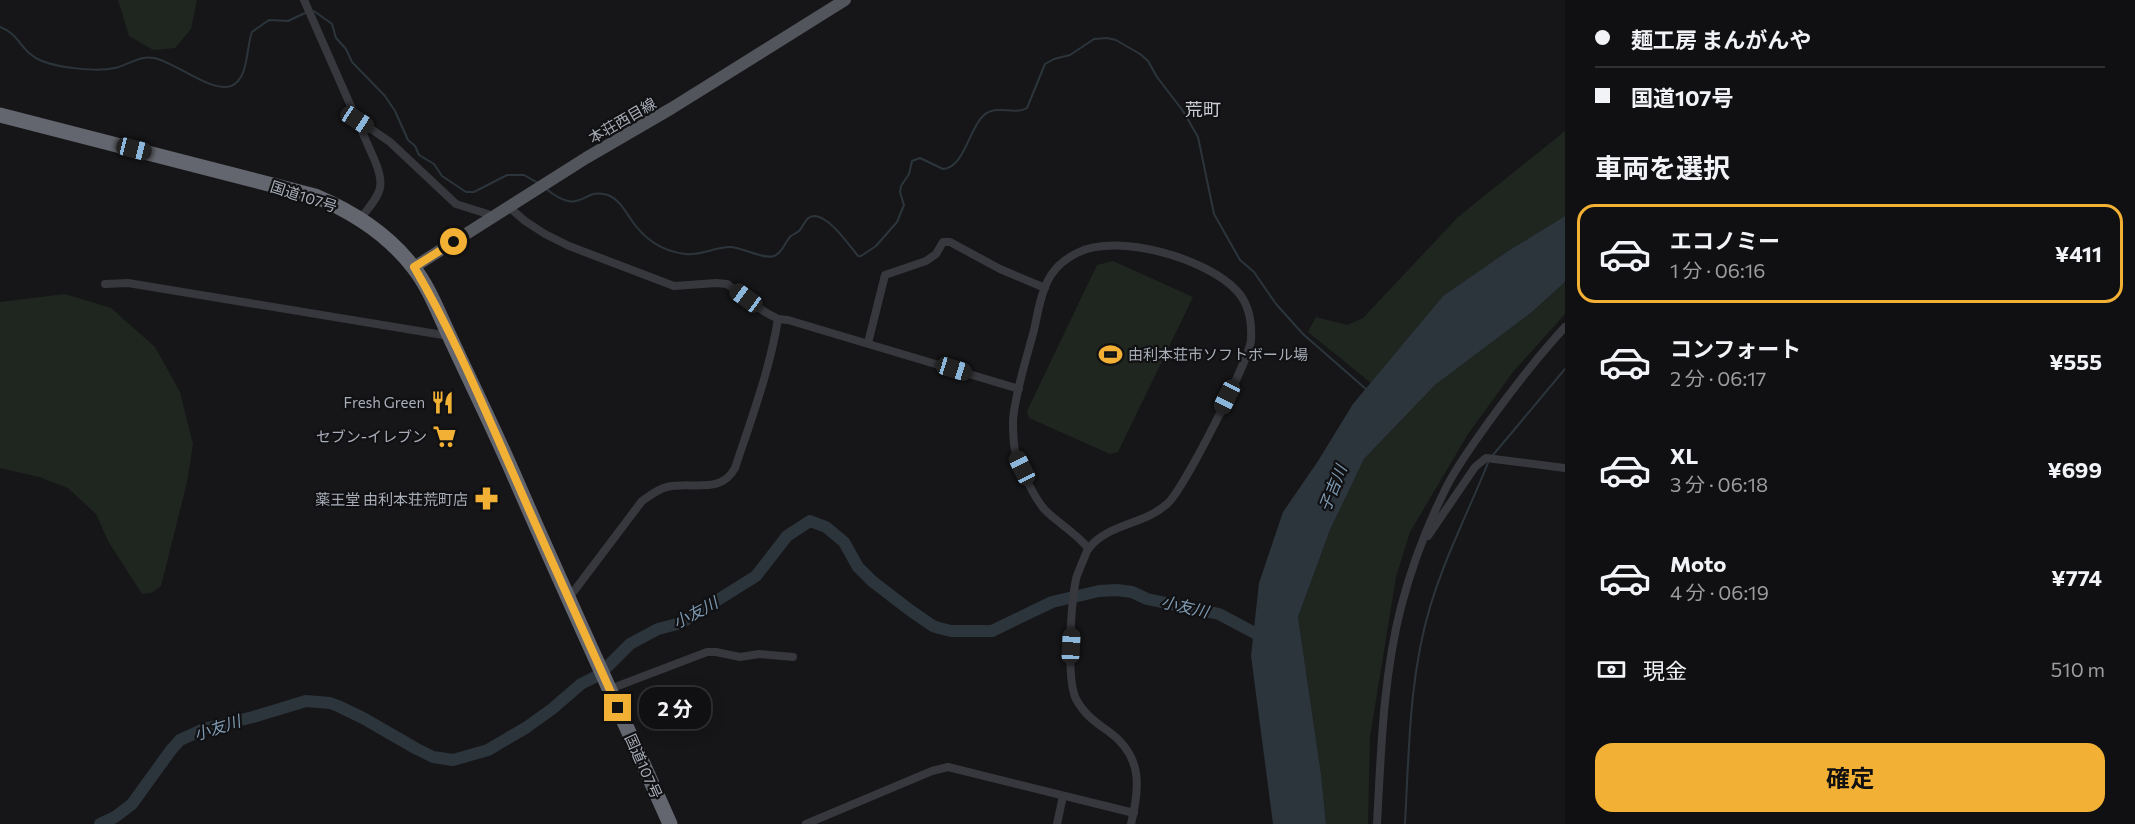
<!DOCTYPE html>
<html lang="ja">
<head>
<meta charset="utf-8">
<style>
  body { margin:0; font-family:Commissioner,"Noto Sans JP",sans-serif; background:#1e1e20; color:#f1f3f6; height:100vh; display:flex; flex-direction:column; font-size:22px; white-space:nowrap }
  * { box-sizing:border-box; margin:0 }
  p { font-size:20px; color:#9c9d9f }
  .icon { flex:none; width:33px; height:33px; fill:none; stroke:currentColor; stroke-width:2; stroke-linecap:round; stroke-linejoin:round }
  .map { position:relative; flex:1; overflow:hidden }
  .details { display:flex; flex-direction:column; background:#101012; width:570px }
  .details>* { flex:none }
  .guide { display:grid; align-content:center; height:132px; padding:0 30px; background:#101012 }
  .end { position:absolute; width:27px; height:27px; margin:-14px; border:8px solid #f2b134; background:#111; box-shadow:0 0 0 3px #111 }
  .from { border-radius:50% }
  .bubble { position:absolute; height:42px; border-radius:18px; background:#101012; box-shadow:0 3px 15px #0003,0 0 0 2px #303032; font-size:20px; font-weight:700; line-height:42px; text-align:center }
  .car { position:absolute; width:18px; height:36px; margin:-18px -9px; border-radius:8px; box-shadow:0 0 4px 2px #0007; background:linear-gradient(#222 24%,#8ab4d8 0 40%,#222 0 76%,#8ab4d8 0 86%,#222 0) }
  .guide b { display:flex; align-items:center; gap:21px; height:57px; font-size:22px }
  .guide b+b { border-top:2px solid #303032 }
  .guide i { width:15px; height:15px; background:#f1f3f6 }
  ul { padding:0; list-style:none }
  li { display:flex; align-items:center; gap:18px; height:99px; margin:0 12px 9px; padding:0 18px; border:3px solid transparent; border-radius:18px }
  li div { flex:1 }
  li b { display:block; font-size:22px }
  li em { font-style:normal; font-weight:700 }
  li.current { border-color:#f2b134 }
  li>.icon { width:54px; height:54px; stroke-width:1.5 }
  h2 { padding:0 30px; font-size:27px; line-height:72px }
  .pay { display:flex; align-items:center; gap:15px; height:66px; padding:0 30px; font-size:22px }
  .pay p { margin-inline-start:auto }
  .action { display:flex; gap:12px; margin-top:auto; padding:12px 30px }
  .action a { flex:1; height:69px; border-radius:18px; background:#f2b134; color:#111; font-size:24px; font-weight:700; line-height:69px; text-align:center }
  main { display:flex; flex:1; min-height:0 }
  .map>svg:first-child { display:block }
</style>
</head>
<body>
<main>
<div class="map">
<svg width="1565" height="824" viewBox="0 0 1565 824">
  <rect width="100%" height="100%" fill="#161618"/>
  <g fill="#1e261f">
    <path d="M118,0h79l-6,29 -16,19 -22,2 -24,-14z"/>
    <path d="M1565,131v85l-57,35 -65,45 -72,87 -63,-51 8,-15 31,8 16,-7 95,-101z"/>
    <path d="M1113,261l80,36 -75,155 -8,2 -81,-36 -2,-7 70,-146z"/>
    <path d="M1565,282v32l-52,58 -45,62 -58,98 -14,45 -26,160 -2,87h-42l-5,-50 -23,-157 32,-87 34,-71 71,-74 97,-73z"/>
    <path d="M65,294l46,14 44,39 25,45 13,52 -6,38 -26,104 -10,7 -9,1 -34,-53 -12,-27 -28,-26 -29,-11 -39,-9v-166z"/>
  </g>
  <path fill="#2c353c" d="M1565,216v66l-33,30 -97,73 -71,74 -34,71 -32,87 23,157 5,50h-53l-22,-168 8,-73 24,-71 35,-51 35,-57 90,-108 65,-45z"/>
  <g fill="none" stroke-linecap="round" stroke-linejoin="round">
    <g stroke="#2c353c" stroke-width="2">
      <path d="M314,11l18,13 4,14 10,11 6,13 33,34 10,15 13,29 7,6 4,9 15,9 8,12 24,16h8l33,-17h17l14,8"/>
      <path d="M0,27c20,7 21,26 42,34 18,7 54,11 73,7 14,-3 24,-13 39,-10 21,4 57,35 77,28 18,-7 15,-39 21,-54l17,-12 19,1 17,-8"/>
      <path d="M545,188c38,31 36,-2 63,7 10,4 16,14 22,23 13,20 30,33 55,36 16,2 29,-7 45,-7 12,0 34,13 44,9 9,-3 11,-15 17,-20 3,-2 6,-3 8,-5 6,-6 6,-15 16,-15 15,1 34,29 43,40h3l15,-10 21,-24 7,-17 -4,-13 1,-6 8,-12 3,-13 8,-3 23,11c21,-1 26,-40 40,-53 13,-13 31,0 44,-8l18,-44 9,-5 16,-4 24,-16 13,-1 9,2 24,14 8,7 9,16 26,34 15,26 16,77 26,46 14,12 22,32 27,30 64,56"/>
      <path d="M1493,455l72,-86"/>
      <path d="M1405,824c4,-72 4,-147 25,-217 15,-50 39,-97 58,-144"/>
    </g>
    <path stroke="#2c353c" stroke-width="12" d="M100,824l15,-7 17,-13 39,-54 9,-10 24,-11 49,-12 53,-16 24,2 8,3 25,12 52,30 18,9 20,3 35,-10 39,-23 25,-18 29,-25 18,-9 31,-31 28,-15 23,-6 75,-47 31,-40 23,-15 16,6 18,15 14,25 14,14 39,30 22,15 6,2 12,3h41l60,-29 47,-11 18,-1 15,2 15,7 72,15 47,25"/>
    <g stroke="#37383d" stroke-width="8">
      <path d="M304,0l71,161c12,29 3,34 -14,57"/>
      <path d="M358,120l32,22 66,62 38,12"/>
      <path d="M509,207l16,14 20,13 24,12 105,40 43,-3 10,1 38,28 13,7 10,1 231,69"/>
      <path d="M105,284l23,-1 321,53"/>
      <path d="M868,343l17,-68 41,-14 10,-7 7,-12h7l50,27 45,19"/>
      <path d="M1428,536l47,-69 11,-9 79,10"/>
      <path d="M1088,548c-13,-16 -29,-24 -43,-38 -9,-10 -26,-42 -29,-56 -3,-9 -3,-24 -3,-34 2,-27 14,-63 21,-90 4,-18 7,-39 17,-55 6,-9 16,-17 26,-22 41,-21 131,6 160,38 12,13 15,32 14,49 -2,21 -67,148 -83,163 -23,22 -59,20 -79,45 -3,4 -5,11 -7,15 -2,6 -5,11 -6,16 -5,25 -10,99 0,120 8,15 19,23 32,32 35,25 32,56 23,93"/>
      <path d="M568,599l74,-98c7,-5 16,-12 25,-14 24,-6 54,8 68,-19 16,-48 35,-99 43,-149"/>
      <path d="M610,689l97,-37h9l24,5 19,-3 34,3"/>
      <path d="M806,824l126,-53 16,-4 186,46"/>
      <path d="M1057,824l6,-28"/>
      <path d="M1377,824c4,-72 6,-147 24,-217 11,-42 27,-84 47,-123 11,-21 26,-41 40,-61 24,-33 49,-66 77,-96"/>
    </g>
    <path stroke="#53555c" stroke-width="12" d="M414,267l172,-109 86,-50 173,-108"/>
    <path stroke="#63666e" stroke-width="15" d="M0,115l315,81c38,16 72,37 98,71 16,20 25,45 36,68 22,48 46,96 67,145 50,115 103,229 154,344"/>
  </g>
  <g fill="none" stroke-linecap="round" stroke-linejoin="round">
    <path stroke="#f2b134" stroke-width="8" d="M454,242l-40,25c39,66 71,143 102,213 33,76 68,152 102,228"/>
  </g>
  <defs>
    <symbol id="stadium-bare" viewBox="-9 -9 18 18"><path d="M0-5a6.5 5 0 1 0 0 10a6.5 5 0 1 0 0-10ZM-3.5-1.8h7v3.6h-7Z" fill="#f2b134" stroke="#111113" stroke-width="2.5" paint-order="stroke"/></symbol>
    <symbol id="restaurant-bare" viewBox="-9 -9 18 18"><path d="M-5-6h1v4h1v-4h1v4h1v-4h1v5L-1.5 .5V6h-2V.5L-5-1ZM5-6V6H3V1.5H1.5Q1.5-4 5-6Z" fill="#f2b134" stroke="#111113" stroke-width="2.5" paint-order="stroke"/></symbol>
    <symbol id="supermarket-bare" viewBox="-9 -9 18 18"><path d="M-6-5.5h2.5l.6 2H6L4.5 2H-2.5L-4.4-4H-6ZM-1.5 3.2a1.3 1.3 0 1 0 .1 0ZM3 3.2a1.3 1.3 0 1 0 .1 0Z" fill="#f2b134" stroke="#111113" stroke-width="2.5" paint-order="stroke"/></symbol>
    <symbol id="pharmacy-bare" viewBox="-9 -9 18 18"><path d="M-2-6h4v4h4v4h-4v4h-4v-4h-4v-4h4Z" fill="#f2b134" stroke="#111113" stroke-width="2.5" paint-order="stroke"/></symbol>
  </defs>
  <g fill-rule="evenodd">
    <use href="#stadium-bare" x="1094" y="338" width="33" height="33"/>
    <use href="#restaurant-bare" x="426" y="386" width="33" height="33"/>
    <use href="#supermarket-bare" x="428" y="420" width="33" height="33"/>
    <use href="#pharmacy-bare" x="470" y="482" width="33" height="33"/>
  </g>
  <g text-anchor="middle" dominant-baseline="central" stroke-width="4.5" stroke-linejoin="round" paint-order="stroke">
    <g font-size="15" fill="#a8adb8" stroke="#111113">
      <text transform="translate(622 120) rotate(-30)">本荘西目線</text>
      <text transform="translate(304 196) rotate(18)">国道107号</text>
      <text transform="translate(644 766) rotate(66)">国道107号</text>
    </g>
    <g font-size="15" fill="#a8adb8" stroke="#111113" text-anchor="end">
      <text x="1128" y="354" text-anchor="start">由利本荘市ソフトボール場</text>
      <text x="425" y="402">Fresh Green</text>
      <text x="427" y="436">セブン-イレブン</text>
      <text x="468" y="499">薬王堂 由利本荘荒町店</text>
    </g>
    <g font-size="16" font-style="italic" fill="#7f9bb3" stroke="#111113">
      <text transform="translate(1332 488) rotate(-68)">子吉川</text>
      <text transform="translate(1185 606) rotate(13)">小友川</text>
      <text transform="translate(695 612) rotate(-28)">小友川</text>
      <text transform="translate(217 727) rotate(-18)">小友川</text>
    </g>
    <g font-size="18" fill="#c9ccd4" stroke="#111113">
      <text x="1203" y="109">荒町</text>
    </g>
  </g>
</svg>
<i class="end from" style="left:454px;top:242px"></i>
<i class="end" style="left:618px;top:708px"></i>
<div class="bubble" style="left:639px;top:687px;width:72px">2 分</div>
<i class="car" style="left:357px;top:120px;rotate:123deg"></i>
<i class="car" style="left:134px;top:149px;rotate:104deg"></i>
<i class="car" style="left:746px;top:298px;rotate:306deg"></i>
<i class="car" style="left:954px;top:369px;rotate:107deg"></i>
<i class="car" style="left:1227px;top:397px;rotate:206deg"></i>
<i class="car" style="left:1022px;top:468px;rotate:334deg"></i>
<i class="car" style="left:1071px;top:646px;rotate:3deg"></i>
</div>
<section class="details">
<div class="guide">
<b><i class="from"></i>麺工房 まんがんや</b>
<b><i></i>国道107号</b>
</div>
<h2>車両を選択</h2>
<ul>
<li class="current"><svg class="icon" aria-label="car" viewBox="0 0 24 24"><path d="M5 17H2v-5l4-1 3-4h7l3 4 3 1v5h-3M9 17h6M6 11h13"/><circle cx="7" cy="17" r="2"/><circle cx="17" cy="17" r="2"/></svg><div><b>エコノミー</b><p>1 分 · 06:16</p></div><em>¥411</em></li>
<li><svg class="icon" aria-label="car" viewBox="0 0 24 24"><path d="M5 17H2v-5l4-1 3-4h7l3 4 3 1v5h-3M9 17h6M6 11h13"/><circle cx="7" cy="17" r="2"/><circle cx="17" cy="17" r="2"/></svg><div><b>コンフォート</b><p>2 分 · 06:17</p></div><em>¥555</em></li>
<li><svg class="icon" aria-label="car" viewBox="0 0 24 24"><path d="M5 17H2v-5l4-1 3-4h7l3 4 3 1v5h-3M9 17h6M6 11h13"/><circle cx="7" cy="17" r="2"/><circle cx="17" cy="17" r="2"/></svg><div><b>XL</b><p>3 分 · 06:18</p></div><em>¥699</em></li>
<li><svg class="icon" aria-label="car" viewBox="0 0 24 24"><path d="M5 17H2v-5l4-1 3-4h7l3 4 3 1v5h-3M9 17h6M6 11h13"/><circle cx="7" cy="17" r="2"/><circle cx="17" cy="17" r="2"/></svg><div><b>Moto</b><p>4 分 · 06:19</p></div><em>¥774</em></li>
</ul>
<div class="pay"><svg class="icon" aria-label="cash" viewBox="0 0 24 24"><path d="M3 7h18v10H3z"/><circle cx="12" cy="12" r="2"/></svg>現金<p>510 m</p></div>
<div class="action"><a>確定</a></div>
</section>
</main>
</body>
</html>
